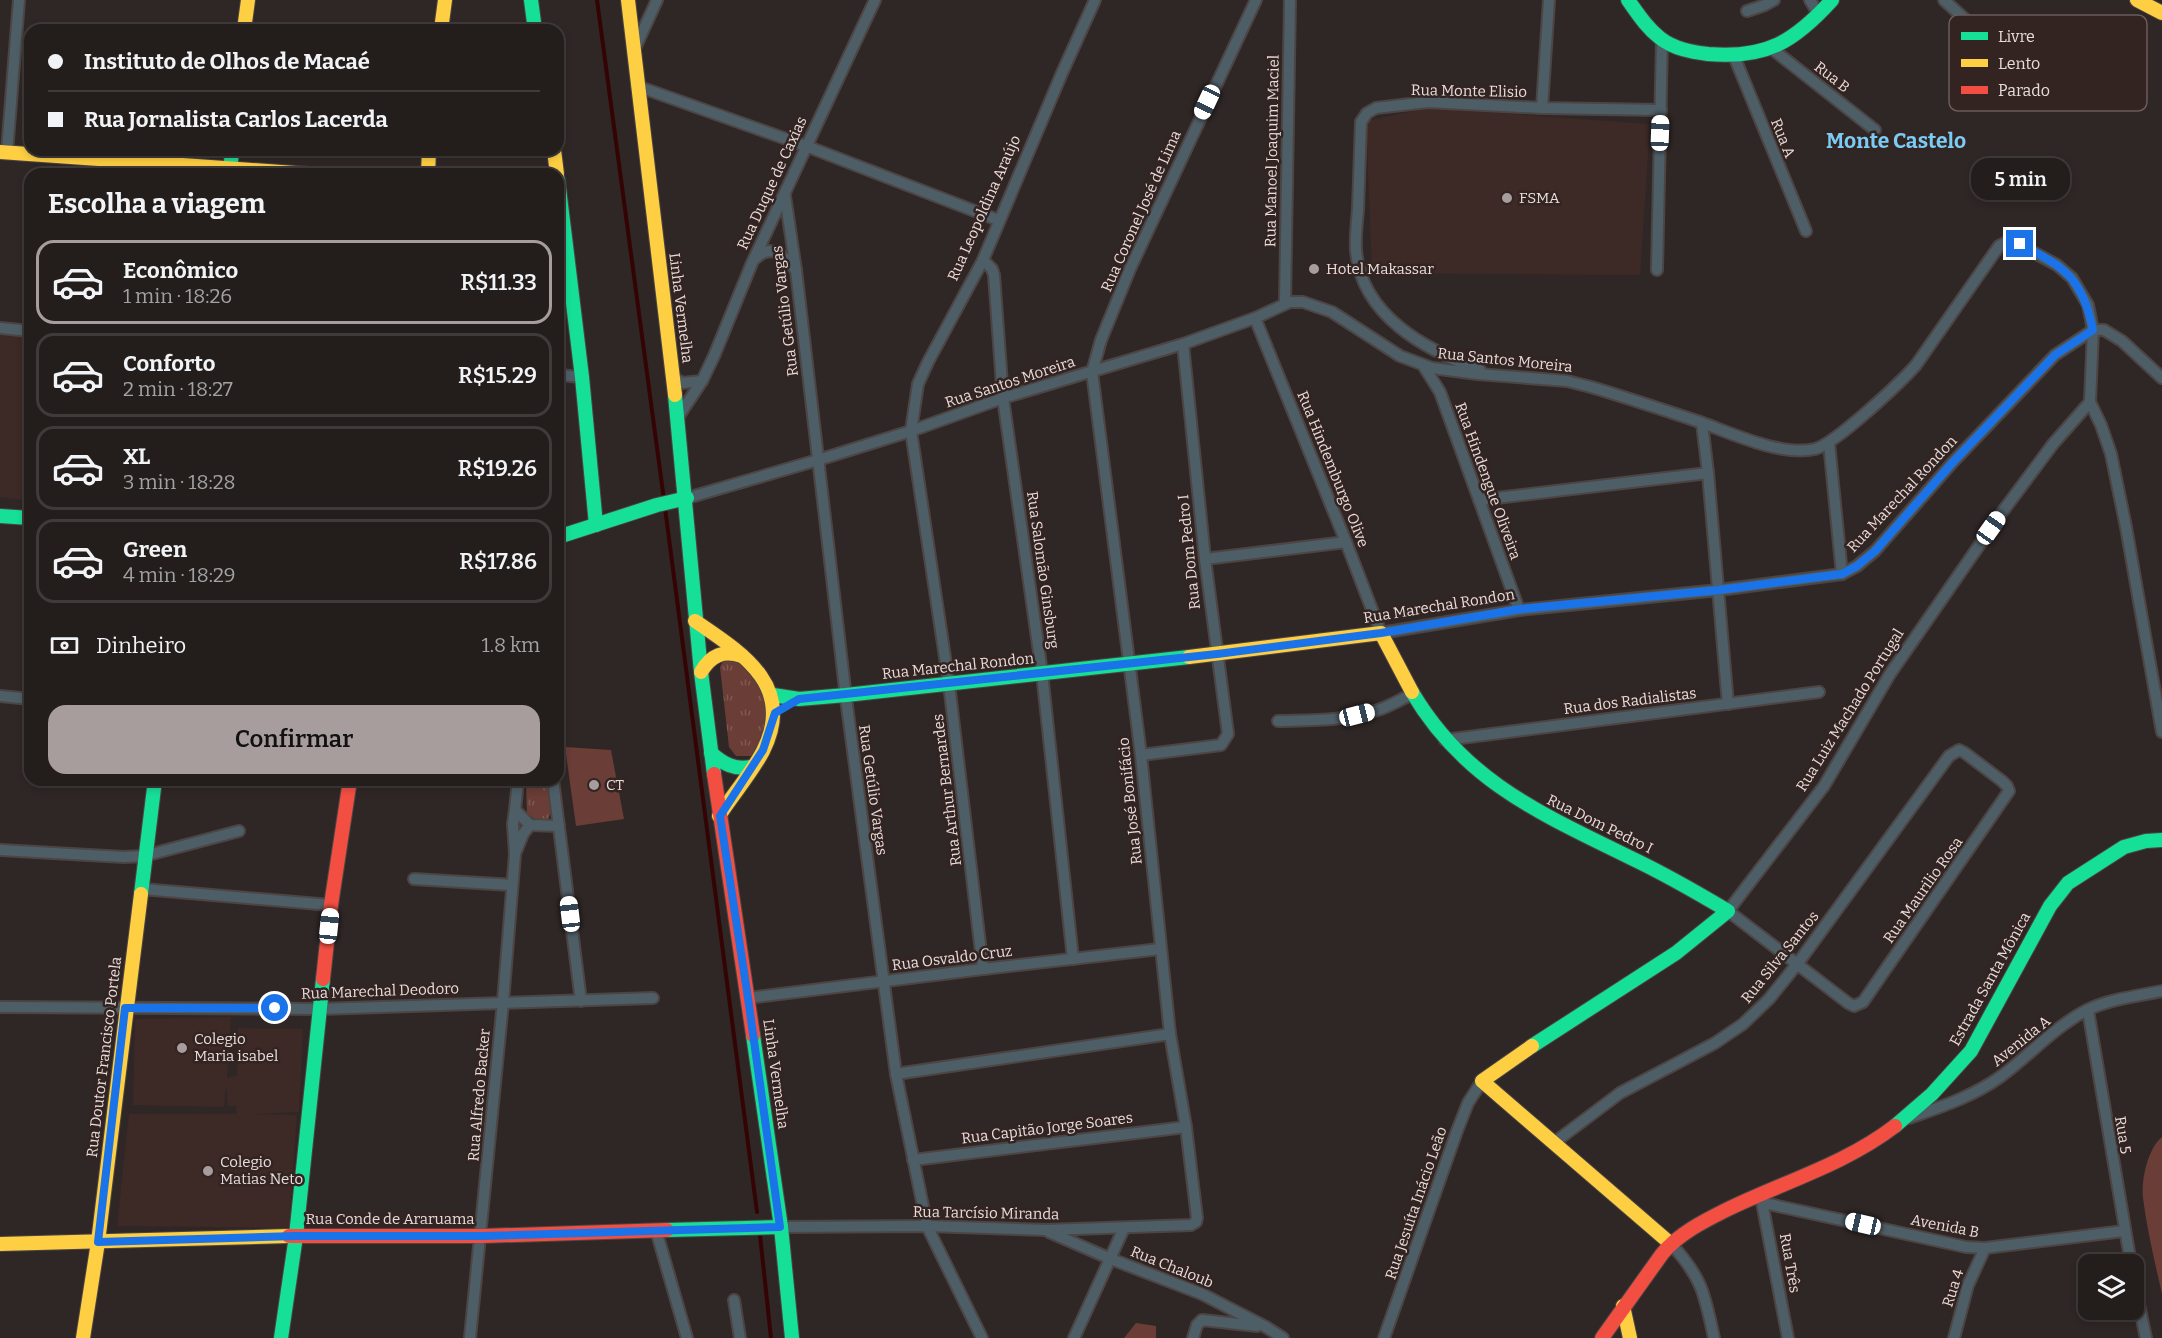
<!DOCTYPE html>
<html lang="pt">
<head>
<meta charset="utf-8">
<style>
  body { margin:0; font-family:Bitter,serif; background:#2b2625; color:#f1f3f6; height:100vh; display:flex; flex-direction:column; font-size:22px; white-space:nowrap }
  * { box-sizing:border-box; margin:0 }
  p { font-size:20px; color:#a3a2a3 }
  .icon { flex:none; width:33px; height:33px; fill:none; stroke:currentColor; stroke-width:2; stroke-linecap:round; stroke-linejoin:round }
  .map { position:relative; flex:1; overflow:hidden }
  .details { position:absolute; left:24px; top:168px; width:540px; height:618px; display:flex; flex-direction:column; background:#231d1c; border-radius:18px; box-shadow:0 3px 9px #0003,0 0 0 2px #403b3b }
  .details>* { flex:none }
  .banner { position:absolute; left:24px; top:24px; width:540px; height:132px; border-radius:18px; box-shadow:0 3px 9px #0003,0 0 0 2px #403b3b; display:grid; align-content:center; height:132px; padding:0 24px; background:#231d1c }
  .tools { position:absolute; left:2078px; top:1254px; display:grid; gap:12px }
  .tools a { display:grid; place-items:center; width:66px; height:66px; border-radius:12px; background:#231d1c; box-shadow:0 3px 9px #0003,0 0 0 2px #403b3b; font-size:30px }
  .end { position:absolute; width:27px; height:27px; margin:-14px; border:8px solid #1a73e8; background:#fff; box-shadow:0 0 0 3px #fff }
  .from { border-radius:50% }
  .bubble { position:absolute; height:42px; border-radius:18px; background:#231d1c; box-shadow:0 3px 9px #0003,0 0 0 2px #403b3b; font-size:20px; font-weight:600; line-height:42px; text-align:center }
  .car { position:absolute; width:18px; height:36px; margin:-18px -9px; border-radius:8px; box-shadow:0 0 4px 2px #0007; background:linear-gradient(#fff 24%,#345 0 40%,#fff 0 76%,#345 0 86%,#fff 0) }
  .banner b { display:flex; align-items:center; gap:21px; height:57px; font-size:22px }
  .banner b+b { border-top:2px solid #403b3b }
  .banner i { width:15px; height:15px; background:#f1f3f6 }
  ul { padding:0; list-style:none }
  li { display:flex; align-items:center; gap:18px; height:84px; margin:0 12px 9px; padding:0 12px; border:3px solid #403b3b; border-radius:18px }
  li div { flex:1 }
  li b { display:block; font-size:22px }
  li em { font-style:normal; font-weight:600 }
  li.current { border-color:#a79d9c }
  li>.icon { width:54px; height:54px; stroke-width:1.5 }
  h2 { padding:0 24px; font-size:27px; line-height:72px }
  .pay { display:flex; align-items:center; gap:15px; height:66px; padding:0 24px; font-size:22px }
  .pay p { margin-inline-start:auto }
  .cta { display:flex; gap:12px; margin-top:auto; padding:12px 24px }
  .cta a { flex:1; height:69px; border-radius:18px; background:#a79d9c; color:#111; font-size:24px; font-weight:600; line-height:69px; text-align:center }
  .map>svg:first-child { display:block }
</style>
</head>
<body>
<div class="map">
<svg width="2162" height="1338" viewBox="0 0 2162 1338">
  <defs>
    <pattern id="park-tufts" width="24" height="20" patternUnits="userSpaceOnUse" patternTransform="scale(1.5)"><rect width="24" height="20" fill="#6a3d36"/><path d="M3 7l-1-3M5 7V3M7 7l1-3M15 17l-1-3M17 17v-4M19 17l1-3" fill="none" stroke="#7f5952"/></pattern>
  </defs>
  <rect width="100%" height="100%" fill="#2f2726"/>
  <g fill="#3d2926">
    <path d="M1428,108l222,16 -10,151 -268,-2 -6,-152z"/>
    <path d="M0,335l30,2v164l-30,-4z"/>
    <path d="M231,1017l-4,61 10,-3 1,-47 65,1 -4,83 -47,2 45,1 -8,113 -172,-2 12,-112h108l-1,-8h-8l-2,-21 -2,22 -91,-2 2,-86z"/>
  </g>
  <g fill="#6a3d36">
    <path d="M565,747l46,3 13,69 -48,7z"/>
    <path d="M2162,1137v157c-7,-31 -15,-64 -19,-96 -2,-18 5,-50 19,-61z"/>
    <path d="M1136,1323l20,3v12h-32z"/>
  </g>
  <g fill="url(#park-tufts)">
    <path d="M727,654l31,17 13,45 -16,40h-19l-7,-9 -9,-80z"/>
    <path d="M526,780h22l3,32 -3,7 -11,1 -10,-6z"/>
  </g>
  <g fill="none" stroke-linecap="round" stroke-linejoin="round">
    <g stroke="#340404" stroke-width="4">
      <path d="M597,0l67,500"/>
      <path d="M665,508l92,704"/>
      <path d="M760,1235l11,103"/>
    </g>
    <defs>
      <g id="street">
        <path d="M1810,0l9,15"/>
        <path d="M1944,0l35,32"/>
        <path d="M1747,11l18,-6 9,-5"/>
        <path d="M635,48l22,-48"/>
        <path d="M1771,48l104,82"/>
        <path d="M1734,56l72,175"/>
        <path d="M637,86l169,60 192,74"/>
        <path d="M1542,108l7,-108"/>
        <path d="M7,152l12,-152"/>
        <path d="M785,196l11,74 51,436 49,368 31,152 55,112"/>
        <path d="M756,258c15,-16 29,-1 40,12"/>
        <path d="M983,260l9,9 2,6 9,123 39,275 31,286"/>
        <path d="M1657,270l5,-230"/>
        <path d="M1285,303l5,-303"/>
        <path d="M1255,318l91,224 35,91 138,-23 200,-20 123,-16 15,-8 18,-15 78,-89 102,-107 38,-25h11l18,11 40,37"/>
        <path d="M0,328l30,3"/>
        <path d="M1423,365l17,27 79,218"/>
        <path d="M1480,370c-54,-20 -119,-54 -124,-120 -1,-13 1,-28 2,-41 1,-29 2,-58 3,-87l6,-9 9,-5 52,-6 114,6 119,2"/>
        <path d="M558,375l24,2"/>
        <path d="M673,377l9,6 20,-2"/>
        <path d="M678,417l24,-36 12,-25 38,-93 123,-263"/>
        <path d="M1702,423l6,50 20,231"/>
        <path d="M1829,443l13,131"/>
        <path d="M687,498l131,-38 93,-29 92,-33 180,-54 72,-26 35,-16h13l29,10 68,44 32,12 46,6 89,7 24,6c37,11 73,23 109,35 31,11 82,35 115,27 20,-5 85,-66 101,-84l83,-119 12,-6 46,25 15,13 16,27 5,25 -3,72 11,23 10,29 15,73 36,205"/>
        <path d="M1479,500l229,-27"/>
        <path d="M1205,559l141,-17"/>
        <path d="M0,696l30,3"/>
        <path d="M1278,721c33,-1 69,0 100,-11 12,-4 23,-11 35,-16"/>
        <path d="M1445,740l374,-48"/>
        <path d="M1141,755l80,-10 7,-11 -23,-175 -22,-215"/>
        <path d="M518,780l-3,30 15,15"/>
        <path d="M553,780l28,221"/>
        <path d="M530,825l29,1"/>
        <path d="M0,850l124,7 20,-1 95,-25"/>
        <path d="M516,851l7,-17 7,-9"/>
        <path d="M414,879l98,6"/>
        <path d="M142,889l189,16"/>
        <path d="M983,969l-34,-285 -38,-253 7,-47 10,-22 55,-102 79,-187 33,-73"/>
        <path d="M748,998l235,-29 177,-20"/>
        <path d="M0,1007l320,2 333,-11"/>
        <path d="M2088,1010l43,254"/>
        <path d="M896,1074l274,-40"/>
        <path d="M1909,1118c31,-11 63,-21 91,-41 29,-21 54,-50 87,-67 23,-11 50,-14 75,-19"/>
        <path d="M1555,1142l65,-49 95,-50 28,-19 26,-25 29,-36 151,-207 10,-6 6,3 37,28 5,5 2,5 -146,211 -9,4 -6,-3 -120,-92 96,-125 66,-112 113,-163 50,-67 37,-42"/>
        <path d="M913,1160l273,-33"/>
        <path d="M1761,1197l27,141"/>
        <path d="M1764,1203l202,44 19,1 139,-17"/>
        <path d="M781,1227l146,-1 119,4 145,-5 5,-3 1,-4 -11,-91 -16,-93 -29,-279 -49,-383 9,-32 29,-71 126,-269"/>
        <path d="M656,1230l31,108"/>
        <path d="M1049,1232l62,27 91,35 64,33 17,11"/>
        <path d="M1671,1244c31,33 34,51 43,94"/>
        <path d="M2133,1276l13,62"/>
        <path d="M734,1300l6,38"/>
        <path d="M470,1338l33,-336 12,-148 -2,-30 2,-14"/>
        <path d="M1074,1338l50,-110"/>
        <path d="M1193,1338l4,-13 5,-5 55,6"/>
        <path d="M1384,1338l73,-207 11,-28 14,-22"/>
        <path d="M1954,1338l14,-53 17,-37"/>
      </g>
      <g id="fast">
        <path d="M531,0l4,30"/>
        <path d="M1628,0c10,14 19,28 32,38 14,11 32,14 48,16 58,5 86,-12 124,-54"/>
        <path d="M230,174l2,-24"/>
        <path d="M558,180l24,197 14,148"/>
        <path d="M675,395l26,277 13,102"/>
        <path d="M0,516l30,2"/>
        <path d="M558,537l99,-32 30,-7"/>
        <path d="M1412,692c53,90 130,122 219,166 34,16 65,34 97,53l-52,42 -144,93"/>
        <path d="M773,695l26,4 47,-4 343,-38"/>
        <path d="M711,753c13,11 23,17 40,14"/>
        <path d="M141,894l14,-114"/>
        <path d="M753,1035l28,192 11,111"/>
        <path d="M1895,1126l37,-32 39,-43 79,-145 18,-23 56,-36 22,-6 16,-1"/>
        <path d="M667,1230l114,-3"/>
        <path d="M281,1338l15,-102 27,-257"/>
      </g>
      <g id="slow">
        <path d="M628,0l47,395"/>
        <path d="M2137,0l25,13"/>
        <path d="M244,30l4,-30"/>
        <path d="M441,30l4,-30"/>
        <path d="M554,150l3,24"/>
        <path d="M0,152l309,22"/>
        <path d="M428,174l1,-24"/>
        <path d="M695,621c47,32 101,65 68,130 -12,23 -30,43 -44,65"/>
        <path d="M1189,657l192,-24 31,59"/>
        <path d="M701,672c10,-17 22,-22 41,-16"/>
        <path d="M1532,1046l-50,35 189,163"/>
        <path d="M0,1244l289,-8"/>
        <path d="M1623,1306l7,32"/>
        <path d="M83,1338l15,-96 43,-348"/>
      </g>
      <g id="jam">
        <path d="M714,774l39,261"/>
        <path d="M323,979l8,-74 19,-125"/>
        <path d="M289,1236h193l185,-6"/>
        <path d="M1602,1338l60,-84c16,-20 42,-33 64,-44 57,-28 118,-45 169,-84"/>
      </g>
    </defs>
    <use href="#street" stroke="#4c4544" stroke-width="14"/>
    <use href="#fast" stroke="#4c4544" stroke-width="16"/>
    <use href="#slow" stroke="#4c4544" stroke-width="16"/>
    <use href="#jam" stroke="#4c4544" stroke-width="16"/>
    <use href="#street" stroke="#4e5e67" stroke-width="10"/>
    <use href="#fast" stroke="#16e098" stroke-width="14"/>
    <use href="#slow" stroke="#ffcf43" stroke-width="14"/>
    <use href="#jam" stroke="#f24e42" stroke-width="14"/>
  </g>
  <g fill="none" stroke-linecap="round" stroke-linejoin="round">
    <path stroke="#1a73e8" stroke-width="8" d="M275,1008h-150l-27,234 198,-6h186l298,-9 -32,-229 -28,-182 43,-66 12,-37 24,-14 418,-45 164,-21 139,-24 199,-19 123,-16 15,-8 18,-15 78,-89 102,-107 38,-25c-11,-52 -27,-62 -73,-86"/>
  </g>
  <g fill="#a79d9c" stroke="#332422" stroke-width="2">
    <circle cx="1507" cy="198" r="6"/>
    <circle cx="1314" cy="269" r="6"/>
    <circle cx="594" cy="785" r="6"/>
    <circle cx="182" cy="1048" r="6"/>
    <circle cx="208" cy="1171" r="6"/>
  </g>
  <g text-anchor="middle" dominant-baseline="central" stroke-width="5" stroke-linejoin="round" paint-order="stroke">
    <g font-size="15" fill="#e7dddb" stroke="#332422">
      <text transform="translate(1832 77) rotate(38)">Rua B</text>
      <text transform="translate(1469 91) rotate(1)">Rua Monte Elisio</text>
      <text transform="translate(1783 138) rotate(68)">Rua A</text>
      <text transform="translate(1272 151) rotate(-89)">Rua Manoel Joaquim Maciel</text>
      <text transform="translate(772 183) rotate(-65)">Rua Duque de Caxias</text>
      <text transform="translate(984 208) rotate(-66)">Rua Leopoldina Araújo</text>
      <text transform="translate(1141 211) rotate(-66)">Rua Coronel José de Lima</text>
      <text transform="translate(681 308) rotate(83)">Linha Vermelha</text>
      <text transform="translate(785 311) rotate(-97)">Rua Getúlio Vargas</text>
      <text transform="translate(1505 360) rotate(6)">Rua Santos Moreira</text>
      <text transform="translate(1010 382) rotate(-18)">Rua Santos Moreira</text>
      <text transform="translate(1333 469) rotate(68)">Rua Hindemburgo Olive</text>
      <text transform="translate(1488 481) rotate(70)">Rua Hindengue Oliveira</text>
      <text transform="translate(1902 494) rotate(-47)">Rua Marechal Rondon</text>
      <text transform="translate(1189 552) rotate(-96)">Rua Dom Pedro I</text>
      <text transform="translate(1043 570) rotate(82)">Rua Salomão Ginsburg</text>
      <text transform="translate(1439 606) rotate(-9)">Rua Marechal Rondon</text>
      <text transform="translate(958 666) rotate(-6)">Rua Marechal Rondon</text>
      <text transform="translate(1630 701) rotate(-7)">Rua dos Radialistas</text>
      <text transform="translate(1850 710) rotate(-58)">Rua Luiz Machado Portugal</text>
      <text transform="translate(873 790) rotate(82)">Rua Getúlio Vargas</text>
      <text transform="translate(947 790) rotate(-97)">Rua Arthur Bernardes</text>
      <text transform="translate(1130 801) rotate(-96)">Rua José Bonifácio</text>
      <text transform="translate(1600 824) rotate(26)">Rua Dom Pedro I</text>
      <text transform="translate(1923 890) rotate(-55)">Rua Maurilio Rosa</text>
      <text transform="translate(1780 957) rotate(-51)">Rua Silva Santos</text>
      <text transform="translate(952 958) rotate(-7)">Rua Osvaldo Cruz</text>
      <text transform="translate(1990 979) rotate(-61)">Estrada Santa Mônica</text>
      <text transform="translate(380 991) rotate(-2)">Rua Marechal Deodoro</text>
      <text transform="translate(2021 1041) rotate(-39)">Avenida A</text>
      <text transform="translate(104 1057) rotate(-83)">Rua Doutor Francisco Portela</text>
      <text transform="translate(776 1074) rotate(82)">Linha Vermelha</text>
      <text transform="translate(479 1095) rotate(-85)">Rua Alfredo Backer</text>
      <text transform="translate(1047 1128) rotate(-7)">Rua Capitão Jorge Soares</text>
      <text transform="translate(2123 1135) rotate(81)">Rua 5</text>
      <text transform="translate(1416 1203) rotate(-71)">Rua Jesuíta Inácio Leão</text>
      <text transform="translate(986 1213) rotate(1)">Rua Tarcísio Miranda</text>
      <text x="390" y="1219">Rua Conde de Araruama</text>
      <text transform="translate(1945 1226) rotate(11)">Avenida B</text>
      <text transform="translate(1790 1263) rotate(80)">Rua Três</text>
      <text transform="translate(1172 1267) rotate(22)">Rua Chaloub</text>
      <text transform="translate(1953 1288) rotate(-72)">Rua 4</text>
    </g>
    <g font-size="15" fill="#e7dddb" stroke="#332422" text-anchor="start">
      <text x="1519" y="198">FSMA</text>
      <text x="1326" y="269">Hotel Makassar</text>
      <text x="606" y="785">CT</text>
      <text x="194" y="1039">Colegio<tspan x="194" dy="17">Maria isabel</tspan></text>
      <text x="220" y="1162">Colegio<tspan x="220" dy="17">Matias Neto</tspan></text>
    </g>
    <g font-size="21" font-weight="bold" fill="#78ccf5" stroke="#332422">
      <text x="1896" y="141">Monte Castelo</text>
    </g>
  </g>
  <rect x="1949" y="15" width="198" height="96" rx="9" fill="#332422" stroke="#695c5a" stroke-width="1.5"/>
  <rect x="1961" y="32" width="27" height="8" fill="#16e098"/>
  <rect x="1961" y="59" width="27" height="8" fill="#ffcf43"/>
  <rect x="1961" y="86" width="27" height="8" fill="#f24e42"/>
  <g font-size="16" fill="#e7dddb">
    <text x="1998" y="42">Livre</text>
    <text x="1998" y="69">Lento</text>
    <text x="1998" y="96">Parado</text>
  </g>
</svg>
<div class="tools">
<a><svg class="icon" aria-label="layers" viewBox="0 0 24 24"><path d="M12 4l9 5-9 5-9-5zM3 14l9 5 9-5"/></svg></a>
</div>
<i class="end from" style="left:275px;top:1008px"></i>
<i class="end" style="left:2020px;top:244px"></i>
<div class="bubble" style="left:1971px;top:158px;width:99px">5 min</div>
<i class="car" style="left:1207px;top:102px;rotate:205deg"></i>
<i class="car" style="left:1660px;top:133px;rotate:2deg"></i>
<i class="car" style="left:1991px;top:528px;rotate:35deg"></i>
<i class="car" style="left:1357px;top:715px;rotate:76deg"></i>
<i class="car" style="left:570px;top:914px;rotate:353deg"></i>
<i class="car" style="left:329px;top:926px;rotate:6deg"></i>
<i class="car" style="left:1863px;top:1224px;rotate:283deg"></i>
<div class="banner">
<b><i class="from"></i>Instituto de Olhos de Macaé</b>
<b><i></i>Rua Jornalista Carlos Lacerda</b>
</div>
<section class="details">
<h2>Escolha a viagem</h2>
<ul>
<li class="current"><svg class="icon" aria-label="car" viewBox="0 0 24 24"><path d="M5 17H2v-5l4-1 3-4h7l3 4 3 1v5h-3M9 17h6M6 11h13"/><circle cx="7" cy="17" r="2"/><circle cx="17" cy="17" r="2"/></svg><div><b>Econômico</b><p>1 min · 18:26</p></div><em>R$11.33</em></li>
<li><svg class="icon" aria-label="car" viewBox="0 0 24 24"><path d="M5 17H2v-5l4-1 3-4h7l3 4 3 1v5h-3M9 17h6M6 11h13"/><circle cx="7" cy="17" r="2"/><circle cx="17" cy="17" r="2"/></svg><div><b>Conforto</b><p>2 min · 18:27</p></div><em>R$15.29</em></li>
<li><svg class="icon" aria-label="car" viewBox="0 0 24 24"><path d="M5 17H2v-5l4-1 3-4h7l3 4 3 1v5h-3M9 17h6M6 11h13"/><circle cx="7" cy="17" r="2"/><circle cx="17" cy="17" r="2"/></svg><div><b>XL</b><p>3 min · 18:28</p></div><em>R$19.26</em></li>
<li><svg class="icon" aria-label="car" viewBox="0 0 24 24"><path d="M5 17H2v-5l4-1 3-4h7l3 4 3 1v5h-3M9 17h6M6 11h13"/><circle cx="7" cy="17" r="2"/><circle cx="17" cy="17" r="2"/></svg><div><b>Green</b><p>4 min · 18:29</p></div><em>R$17.86</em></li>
</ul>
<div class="pay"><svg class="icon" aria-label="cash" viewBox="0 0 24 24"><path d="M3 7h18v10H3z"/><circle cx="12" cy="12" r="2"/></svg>Dinheiro<p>1.8 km</p></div>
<div class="cta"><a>Confirmar</a></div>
</section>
</div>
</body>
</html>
